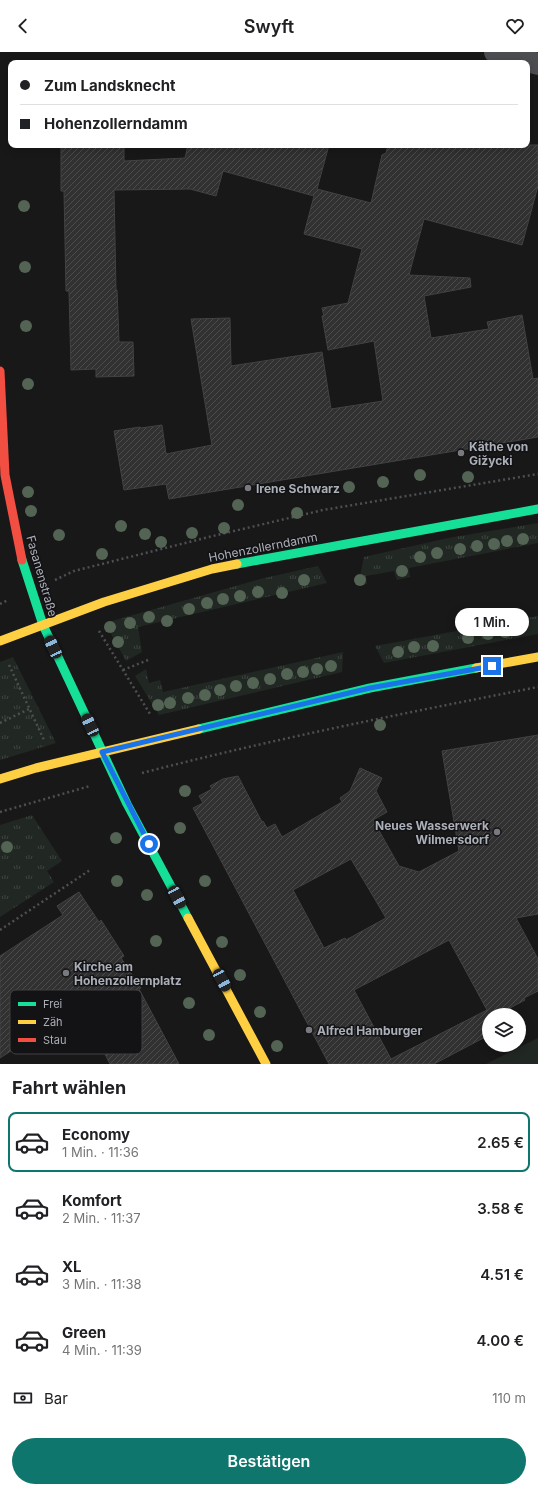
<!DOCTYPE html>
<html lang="de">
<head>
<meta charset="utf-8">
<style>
  body { margin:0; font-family:Inter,sans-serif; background:#f2f2f2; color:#202124; height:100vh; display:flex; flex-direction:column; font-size:15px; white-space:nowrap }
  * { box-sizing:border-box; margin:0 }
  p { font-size:13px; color:#757577 }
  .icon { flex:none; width:22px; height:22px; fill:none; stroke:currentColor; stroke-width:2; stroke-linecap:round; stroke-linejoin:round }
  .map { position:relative; height:1012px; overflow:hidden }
  .details { display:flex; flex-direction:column; background:#fff; flex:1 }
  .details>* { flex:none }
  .hud { position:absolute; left:8px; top:8px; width:522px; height:88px; border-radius:8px; box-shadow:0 2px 10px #0003; display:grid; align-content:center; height:88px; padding:0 12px; background:#fff }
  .buttons { position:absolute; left:482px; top:956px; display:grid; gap:8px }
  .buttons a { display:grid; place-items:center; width:44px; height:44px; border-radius:50%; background:#fff; box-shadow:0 2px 10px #0003; font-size:20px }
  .end { position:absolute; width:18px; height:18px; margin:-9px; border:5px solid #1a73e8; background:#fff; box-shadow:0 0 0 2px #fff }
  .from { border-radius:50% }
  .bubble { position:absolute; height:28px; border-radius:14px; background:#fff; box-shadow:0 2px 10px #0003; font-size:13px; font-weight:600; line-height:28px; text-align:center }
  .car { position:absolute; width:12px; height:24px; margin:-12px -6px; border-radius:5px; box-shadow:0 0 3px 1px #0007; background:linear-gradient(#222 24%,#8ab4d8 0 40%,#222 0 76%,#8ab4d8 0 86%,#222 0) }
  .hud b { display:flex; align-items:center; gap:14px; height:38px; font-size:15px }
  .hud b+b { border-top:1px solid #e0e0e0 }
  .hud i { width:10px; height:10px; background:#202124 }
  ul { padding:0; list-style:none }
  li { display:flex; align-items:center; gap:12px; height:60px; margin:0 8px 6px; padding:0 4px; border:2px solid transparent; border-radius:8px }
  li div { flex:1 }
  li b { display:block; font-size:15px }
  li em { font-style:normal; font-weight:600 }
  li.active { border-color:#0f766e }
  li>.icon { width:36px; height:36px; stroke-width:1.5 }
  h2 { padding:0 12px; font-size:18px; line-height:48px }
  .pay { display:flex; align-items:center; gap:10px; height:44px; padding:0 12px; font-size:15px }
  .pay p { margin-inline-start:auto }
  .button { display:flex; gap:8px; margin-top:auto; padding:8px 12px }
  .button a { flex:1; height:46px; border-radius:24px; background:#0f766e; color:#fff; font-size:16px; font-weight:600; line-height:46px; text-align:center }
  header { display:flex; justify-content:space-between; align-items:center; height:52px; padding:0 12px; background:#fff; font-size:18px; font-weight:600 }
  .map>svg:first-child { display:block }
</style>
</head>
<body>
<header><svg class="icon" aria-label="back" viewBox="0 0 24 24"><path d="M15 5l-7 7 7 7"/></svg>Swyft<svg class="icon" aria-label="heart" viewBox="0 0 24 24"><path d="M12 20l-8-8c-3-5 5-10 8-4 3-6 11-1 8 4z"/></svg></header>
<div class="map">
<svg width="538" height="1012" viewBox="0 0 538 1012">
  <defs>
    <pattern id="grass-tufts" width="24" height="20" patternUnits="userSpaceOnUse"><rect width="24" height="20" fill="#212722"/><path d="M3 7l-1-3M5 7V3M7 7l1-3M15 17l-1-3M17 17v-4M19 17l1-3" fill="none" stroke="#3f4440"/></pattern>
    <pattern id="building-hatch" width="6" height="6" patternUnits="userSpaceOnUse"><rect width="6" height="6" fill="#313132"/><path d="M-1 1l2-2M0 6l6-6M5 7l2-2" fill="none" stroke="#4c4c4e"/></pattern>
  </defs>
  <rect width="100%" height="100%" fill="#181818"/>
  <g fill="url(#grass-tufts)">
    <path d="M538,471v20l-129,25 1,9 -13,3 -3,-9 -28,5 1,8 -9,2 6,-29 84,-19z"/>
    <path d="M318,514l9,17 -189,44 4,25 -16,9 -21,-38 155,-44z"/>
    <path d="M538,564v18l-154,29 -9,-17z"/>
    <path d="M343,600l-1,20 -183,43 -24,-39 11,-7 3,14 11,-3 3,12z"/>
    <path d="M13,605l43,86 -56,17v-98z"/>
    <path d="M32,763l30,46 -15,10 7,11 -54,35v-92z"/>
  </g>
  <path fill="#212722" d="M538,986v26h-52z"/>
  <g fill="url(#building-hatch)" stroke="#414244" fill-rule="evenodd">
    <path d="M61,93h63v16l61,-3 3,-13h141l-12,44 54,14 11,-48 4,-2 2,-8h150v41l-16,59 -98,-26 -15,56 61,3 1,9 -47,9 7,42 58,-9 -2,-7 35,-7 11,64 5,-1v59l-369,62 -3,-15 -42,6 -10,-59 26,-4 1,1 21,-3 4,29 46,-9 -21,-126 39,-1 1,48 91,-14 9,57 52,-8 -9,-60 -46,9 -6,-34h2l-2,-8 26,-5 14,-54 -58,-15 10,-38 -91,-25 -7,25 -26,-7 -76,1 2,100h1l2,52h14l1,34 -38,1v-8l-25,1 -2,-79h-3l-2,-100h-3z"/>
    <path d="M538,683v179l-22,4 22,41v32l-14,7 1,2 -28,15 -8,-1v21l-55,29h-105l-136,-256 10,-5 -4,-7 13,-7 -2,-3 13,-7 15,-3 24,46 1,-1 4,7 8,-4 7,13 60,-35 -2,-4 10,-7 10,-23 22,10 -6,13 11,21 -14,8 26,46 20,6 40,-21 -17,-100zM351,807l35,59 -40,22 -1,-2 -21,10 -31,-58zM449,888l38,70 -96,49 -37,-69z"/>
    <path d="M79,840l20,30 2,-2 23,36 -3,2 20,30 -2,1 40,75h-69l-9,-18 12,-7 -25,-38 -88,57v-102l63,-41 -6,-9z"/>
  </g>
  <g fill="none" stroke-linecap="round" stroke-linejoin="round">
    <g stroke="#4e4f52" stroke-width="2.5" stroke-dasharray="2 3" stroke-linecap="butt">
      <path d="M55,528l19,-9 139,-35 110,-26 215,-36"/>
      <path d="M0,552l8,-4"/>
      <path d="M99,579l51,83"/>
      <path d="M9,613l35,75"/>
      <path d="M123,618l25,-10"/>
      <path d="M0,671l29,-14"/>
      <path d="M142,721c131,-34 263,-60 396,-86"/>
      <path d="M0,760l90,-26"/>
      <path d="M0,878l90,-60"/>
    </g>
    <path stroke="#4d4e51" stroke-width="22" d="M495,0l43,12"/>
    <g stroke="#16e098" stroke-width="9">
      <path d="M22,508l21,65 84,179 61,114"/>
      <path d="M237,512l301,-55"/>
      <path d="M199,677l171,-41 106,-20"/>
    </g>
    <g stroke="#ffcf43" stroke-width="9">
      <path d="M0,589l104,-39 108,-33 25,-5"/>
      <path d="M476,616l62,-11"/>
      <path d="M0,727l36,-11 163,-39"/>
      <path d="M188,866l78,146"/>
    </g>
    <path stroke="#f24e42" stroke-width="9" d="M0,319l5,104 17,85"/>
  </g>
  <g fill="#536354">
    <circle cx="24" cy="154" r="6"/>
    <circle cx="25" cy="215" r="6"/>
    <circle cx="26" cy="274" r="6"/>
    <circle cx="28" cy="332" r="6"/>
    <circle cx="420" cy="423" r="6"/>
    <circle cx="468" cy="425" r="6"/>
    <circle cx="383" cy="430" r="6"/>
    <circle cx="349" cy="435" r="6"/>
    <circle cx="28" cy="440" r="6"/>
    <circle cx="238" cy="453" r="6"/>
    <circle cx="31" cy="459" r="6"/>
    <circle cx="297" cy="461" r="6"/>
    <circle cx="121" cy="474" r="6"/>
    <circle cx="224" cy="476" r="6"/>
    <circle cx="192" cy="481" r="6"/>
    <circle cx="145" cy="482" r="6"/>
    <circle cx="59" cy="483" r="6"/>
    <circle cx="523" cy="487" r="6"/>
    <circle cx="507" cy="489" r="6"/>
    <circle cx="161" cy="490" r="6"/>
    <circle cx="494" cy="492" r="6"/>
    <circle cx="477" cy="494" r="6"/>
    <circle cx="460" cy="497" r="6"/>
    <circle cx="437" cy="501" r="6"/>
    <circle cx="102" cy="502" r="6"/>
    <circle cx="420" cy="505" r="6"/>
    <circle cx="402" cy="519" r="6"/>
    <circle cx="304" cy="528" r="6"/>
    <circle cx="360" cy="528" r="6"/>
    <circle cx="258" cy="540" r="6"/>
    <circle cx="282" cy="541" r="6"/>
    <circle cx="240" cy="544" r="6"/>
    <circle cx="223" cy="547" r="6"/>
    <circle cx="207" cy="551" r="6"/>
    <circle cx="189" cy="557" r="6"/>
    <circle cx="149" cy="565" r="6"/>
    <circle cx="167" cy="569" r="6"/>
    <circle cx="130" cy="571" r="6"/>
    <circle cx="110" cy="575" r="6"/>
    <circle cx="519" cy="577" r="6"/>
    <circle cx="505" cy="580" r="6"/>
    <circle cx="488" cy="582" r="6"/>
    <circle cx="468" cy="586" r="6"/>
    <circle cx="118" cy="590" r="6"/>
    <circle cx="433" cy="594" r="6"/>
    <circle cx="414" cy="595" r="6"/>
    <circle cx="398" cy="600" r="6"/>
    <circle cx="331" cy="614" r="6"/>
    <circle cx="317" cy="617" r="6"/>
    <circle cx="303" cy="620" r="6"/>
    <circle cx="287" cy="622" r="6"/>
    <circle cx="270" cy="627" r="6"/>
    <circle cx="253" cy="631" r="6"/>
    <circle cx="236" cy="634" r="6"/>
    <circle cx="220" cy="638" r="6"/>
    <circle cx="205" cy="643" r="6"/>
    <circle cx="188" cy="646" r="6"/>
    <circle cx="170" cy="651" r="6"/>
    <circle cx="158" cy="653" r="6"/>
    <circle cx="380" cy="673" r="6"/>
    <circle cx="185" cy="739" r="6"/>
    <circle cx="180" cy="776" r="6"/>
    <circle cx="116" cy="786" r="6"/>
    <circle cx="7" cy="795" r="6"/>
    <circle cx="117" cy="829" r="6"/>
    <circle cx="205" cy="829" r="6"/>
    <circle cx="147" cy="843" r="6"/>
    <circle cx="156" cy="889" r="6"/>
    <circle cx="222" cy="890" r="6"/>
    <circle cx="240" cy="923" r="6"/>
    <circle cx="189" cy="951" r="6"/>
    <circle cx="260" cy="960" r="6"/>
    <circle cx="209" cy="983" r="6"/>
    <circle cx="277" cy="994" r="6"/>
  </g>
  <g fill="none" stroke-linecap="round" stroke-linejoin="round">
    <path stroke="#1a73e8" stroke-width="5" d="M149,792l-47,-92 268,-64 122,-22"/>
  </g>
  <g fill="#787a80" stroke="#131214" stroke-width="1.5">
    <circle cx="461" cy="401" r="4"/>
    <circle cx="248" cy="436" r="4"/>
    <circle cx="497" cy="780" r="4"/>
    <circle cx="66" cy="921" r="4"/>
    <circle cx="309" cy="978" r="4"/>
  </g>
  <g text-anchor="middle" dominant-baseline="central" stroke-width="3" stroke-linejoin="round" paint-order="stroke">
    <g font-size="12" font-weight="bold" fill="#abafb8" stroke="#131214" text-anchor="start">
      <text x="469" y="394">Käthe von<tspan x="469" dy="14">Gižycki</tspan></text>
      <text x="256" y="436">Irene Schwarz</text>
      <text x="489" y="773" text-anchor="end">Neues Wasserwerk<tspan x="489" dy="14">Wilmersdorf</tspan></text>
      <text x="74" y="914">Kirche am<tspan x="74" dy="14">Hohenzollernplatz</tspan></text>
      <text x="317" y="978">Alfred Hamburger</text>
    </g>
    <g font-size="12" fill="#abafb8" stroke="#131214">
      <text transform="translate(263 495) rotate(-11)">Hohenzollerndamm</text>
      <text transform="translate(42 524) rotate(74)">Fasanenstraße</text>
    </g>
  </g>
  <rect x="10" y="938" width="132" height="64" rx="6" fill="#131214" stroke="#414145" stroke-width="1"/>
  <rect x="18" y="950" width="18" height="4" fill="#16e098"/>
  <rect x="18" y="968" width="18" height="4" fill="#ffcf43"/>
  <rect x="18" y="986" width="18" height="4" fill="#f24e42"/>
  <g font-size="11" fill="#abafb8">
    <text x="43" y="956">Frei</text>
    <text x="43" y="974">Zäh</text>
    <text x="43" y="992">Stau</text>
  </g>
</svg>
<div class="buttons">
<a><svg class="icon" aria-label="layers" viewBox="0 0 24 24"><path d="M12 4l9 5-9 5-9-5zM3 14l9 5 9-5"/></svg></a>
</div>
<i class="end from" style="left:149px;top:792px"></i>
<i class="end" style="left:492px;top:614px"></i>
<div class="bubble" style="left:455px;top:556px;width:74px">1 Min.</div>
<i class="car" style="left:53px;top:595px;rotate:335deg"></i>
<i class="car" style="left:90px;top:673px;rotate:335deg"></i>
<i class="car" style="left:177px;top:845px;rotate:152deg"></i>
<i class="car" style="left:222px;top:928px;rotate:152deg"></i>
<div class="hud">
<b><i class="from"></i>Zum Landsknecht</b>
<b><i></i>Hohenzollerndamm</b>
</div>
</div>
<section class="details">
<h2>Fahrt wählen</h2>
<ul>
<li class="active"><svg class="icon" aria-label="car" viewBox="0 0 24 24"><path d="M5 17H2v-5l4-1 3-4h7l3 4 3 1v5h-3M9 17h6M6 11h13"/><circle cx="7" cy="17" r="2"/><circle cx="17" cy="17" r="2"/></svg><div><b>Economy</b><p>1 Min. · 11:36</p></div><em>2.65 €</em></li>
<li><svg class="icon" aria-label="car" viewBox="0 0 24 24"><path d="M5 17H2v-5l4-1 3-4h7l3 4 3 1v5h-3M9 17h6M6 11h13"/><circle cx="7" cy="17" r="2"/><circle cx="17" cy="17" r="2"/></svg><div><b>Komfort</b><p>2 Min. · 11:37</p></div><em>3.58 €</em></li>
<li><svg class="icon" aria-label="car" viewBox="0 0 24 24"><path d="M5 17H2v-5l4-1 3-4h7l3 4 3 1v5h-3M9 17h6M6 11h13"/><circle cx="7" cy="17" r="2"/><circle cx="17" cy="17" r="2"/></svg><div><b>XL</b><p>3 Min. · 11:38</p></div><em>4.51 €</em></li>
<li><svg class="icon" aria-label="car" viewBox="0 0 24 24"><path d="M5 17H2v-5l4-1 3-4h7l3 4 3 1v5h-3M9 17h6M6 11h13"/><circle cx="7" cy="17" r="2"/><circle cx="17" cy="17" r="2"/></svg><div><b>Green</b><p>4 Min. · 11:39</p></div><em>4.00 €</em></li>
</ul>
<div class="pay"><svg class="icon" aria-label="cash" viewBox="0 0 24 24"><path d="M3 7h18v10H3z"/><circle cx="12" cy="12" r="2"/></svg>Bar<p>110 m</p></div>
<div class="button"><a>Bestätigen</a></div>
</section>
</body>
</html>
